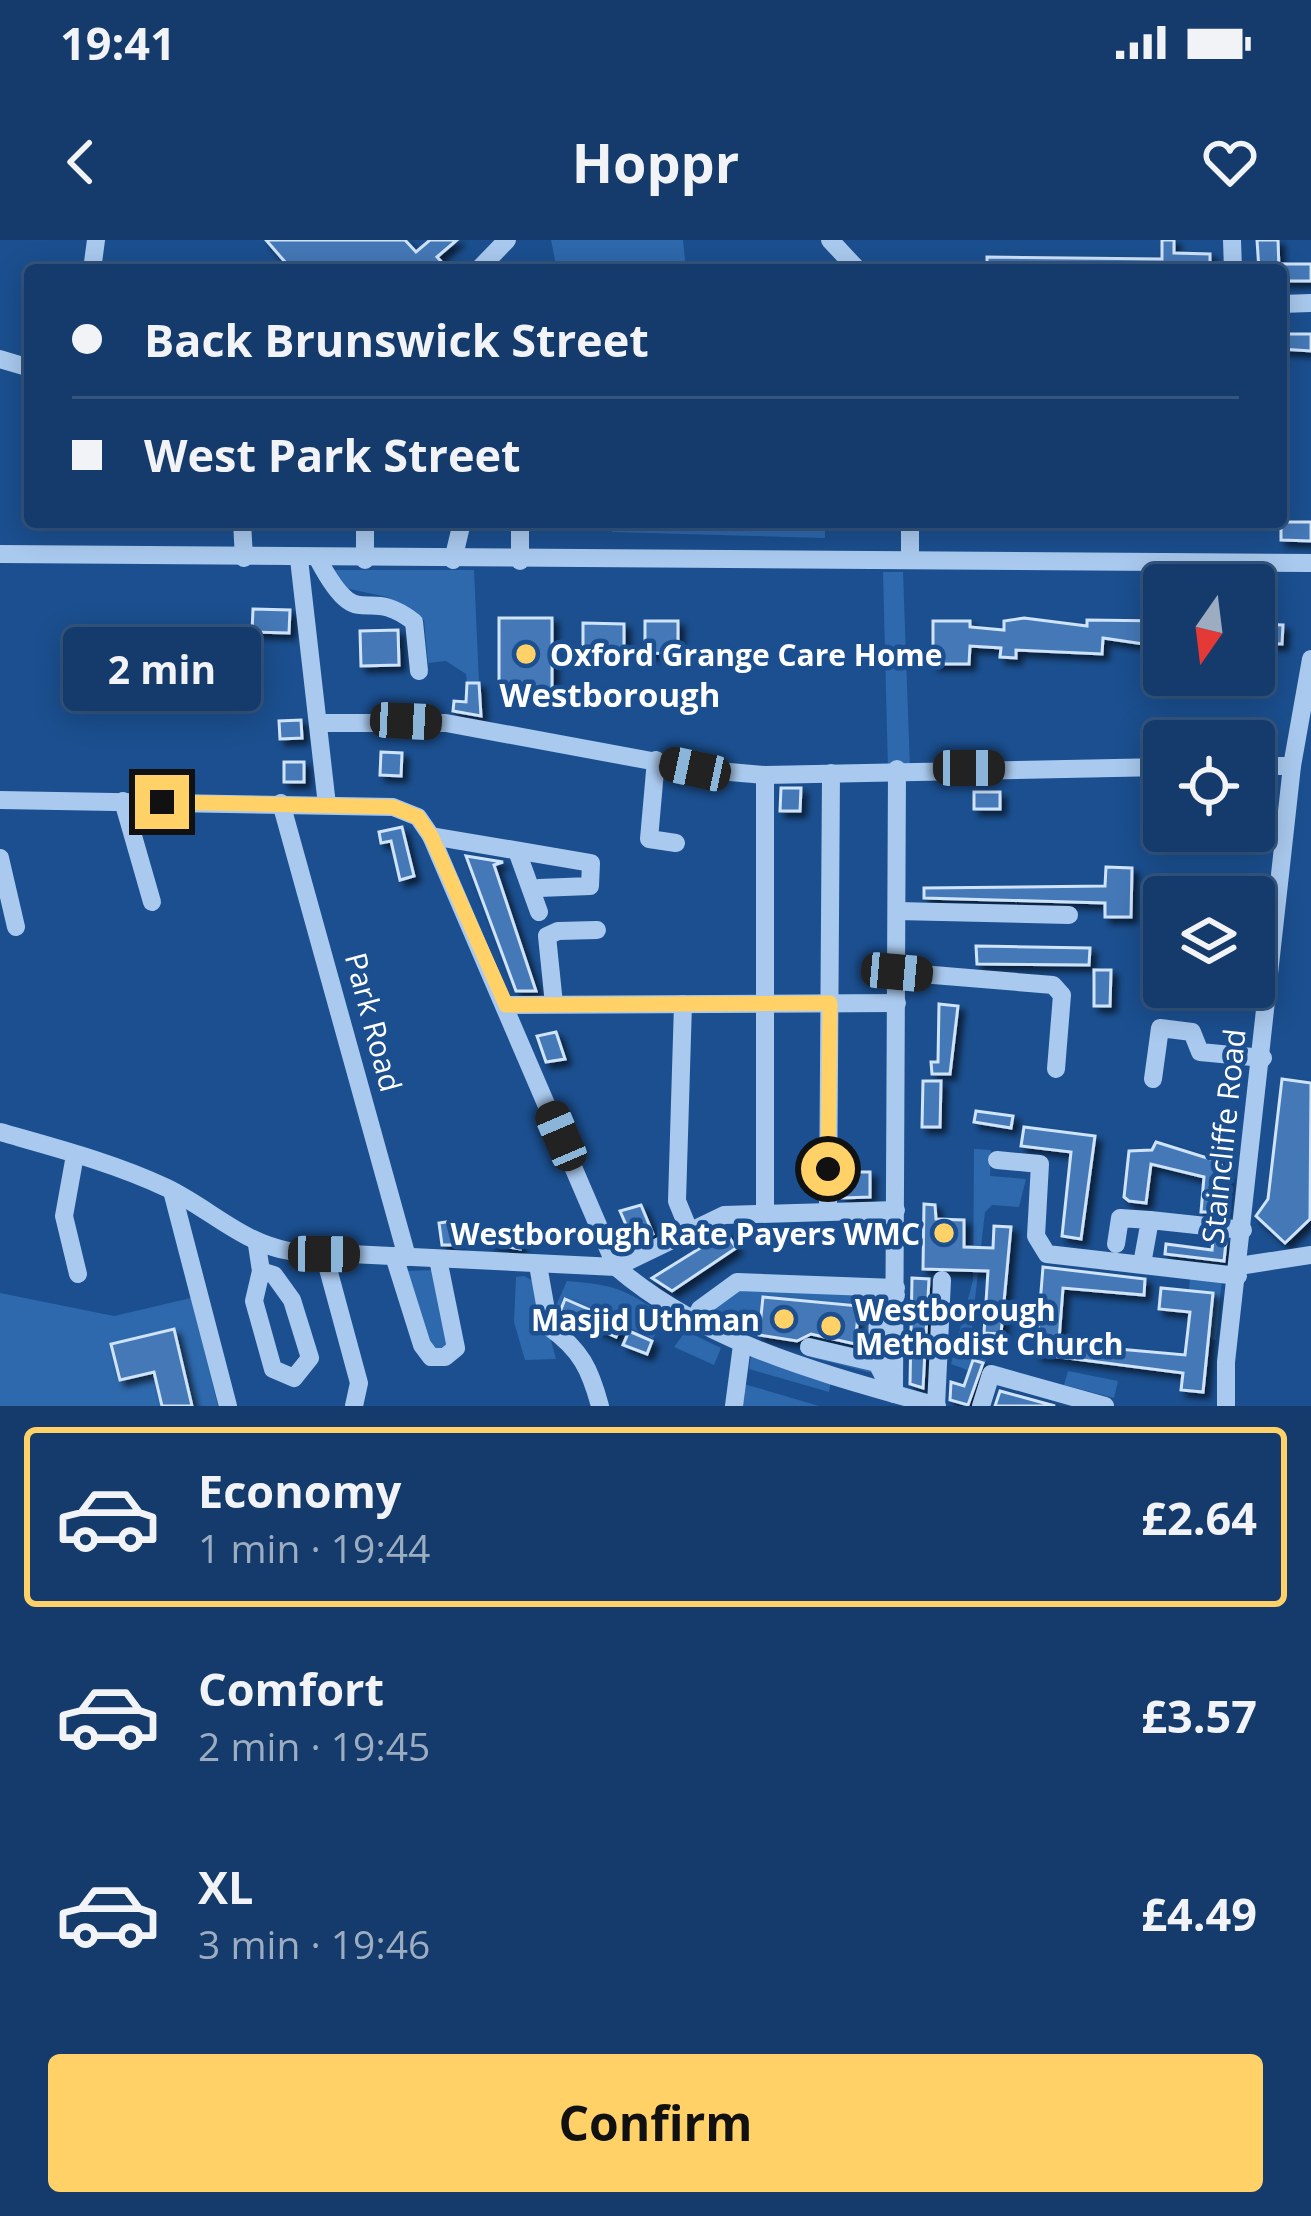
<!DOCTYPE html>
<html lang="en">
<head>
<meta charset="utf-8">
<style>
  body { margin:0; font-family:"Open Sans",sans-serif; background:#214673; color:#f1f3f6; height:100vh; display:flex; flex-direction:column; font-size:45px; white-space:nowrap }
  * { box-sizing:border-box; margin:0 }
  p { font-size:39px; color:#9dadc1 }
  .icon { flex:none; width:66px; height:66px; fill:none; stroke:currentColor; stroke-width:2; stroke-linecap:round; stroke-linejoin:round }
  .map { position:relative; height:1166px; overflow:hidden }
  .panel { display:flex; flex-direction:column; background:#143b6b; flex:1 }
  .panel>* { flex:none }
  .hud { position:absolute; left:24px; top:24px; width:1263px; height:264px; border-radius:12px; box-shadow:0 6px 30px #0003,0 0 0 3px #33557e; display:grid; align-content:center; height:264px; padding:0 48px; background:#143b6b }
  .needle { width:78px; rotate:194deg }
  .tools { position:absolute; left:1143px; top:324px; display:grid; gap:24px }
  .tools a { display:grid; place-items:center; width:132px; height:132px; border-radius:12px; background:#143b6b; box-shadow:0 6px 30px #0003,0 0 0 3px #33557e; font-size:60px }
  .end { position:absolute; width:54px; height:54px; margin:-27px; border:15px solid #ffd166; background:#111; box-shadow:0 0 0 6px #111 }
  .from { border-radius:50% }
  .bubble { position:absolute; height:84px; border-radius:12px; background:#143b6b; box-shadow:0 6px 30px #0003,0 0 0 3px #33557e; font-size:39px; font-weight:700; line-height:84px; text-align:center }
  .car { position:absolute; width:36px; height:72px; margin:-36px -18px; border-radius:15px; box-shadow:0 0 9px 3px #0007; background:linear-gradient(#222 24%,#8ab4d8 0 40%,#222 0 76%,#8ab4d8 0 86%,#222 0) }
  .hud b { display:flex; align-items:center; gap:42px; height:114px; font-size:45px }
  .hud b+b { border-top:3px solid #33557e }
  .hud i { width:30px; height:30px; background:#f1f3f6 }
  ul { padding:21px 0 0; list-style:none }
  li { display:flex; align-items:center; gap:36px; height:180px; margin:0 24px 18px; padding:0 24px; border:6px solid transparent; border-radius:12px }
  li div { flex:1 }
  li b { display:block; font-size:45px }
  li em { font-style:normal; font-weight:700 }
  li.active { border-color:#ffd166 }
  li>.icon { width:108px; height:108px; stroke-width:1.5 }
  .button { display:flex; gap:24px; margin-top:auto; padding:24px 48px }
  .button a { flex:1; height:138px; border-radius:12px; background:#ffd166; color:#111; font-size:48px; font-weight:700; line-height:138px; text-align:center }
  .status { display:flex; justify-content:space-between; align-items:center; height:84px; padding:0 60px; background:#143b6b; direction:ltr }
  .status svg { height:33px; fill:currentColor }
  header { display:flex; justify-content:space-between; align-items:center; height:156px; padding:0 48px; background:#143b6b; font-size:54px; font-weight:700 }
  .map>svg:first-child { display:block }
</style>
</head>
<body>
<div class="status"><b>19:41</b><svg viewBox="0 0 49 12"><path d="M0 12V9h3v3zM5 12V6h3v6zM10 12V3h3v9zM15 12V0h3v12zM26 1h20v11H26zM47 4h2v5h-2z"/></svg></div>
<header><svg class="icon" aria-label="back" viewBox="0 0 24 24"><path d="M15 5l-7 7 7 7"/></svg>Hoppr<svg class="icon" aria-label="heart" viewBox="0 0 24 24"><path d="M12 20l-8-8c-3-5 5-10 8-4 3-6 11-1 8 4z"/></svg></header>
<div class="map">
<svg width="1311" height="1166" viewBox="0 0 1311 1166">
  <defs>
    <filter id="shadow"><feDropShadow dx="5.5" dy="5.5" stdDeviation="3" flood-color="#0009"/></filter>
  </defs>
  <rect width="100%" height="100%" fill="#1b4f8f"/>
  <g fill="#2e69ad">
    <path d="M551,0h132l3,30h-129z"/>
    <path d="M612,282h213v16l-213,-6z"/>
    <path d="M332,330h142l5,113h-12l-1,-9 -20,-13 -18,2 -4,-43 -37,-23 -56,-12z"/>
    <path d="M883,332h20l7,197 -22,1z"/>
    <path d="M974,909l17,1 -1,26 36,3 -7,28 -27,-2 -7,7 -14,122 19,12 -5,18 -12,-3 -3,10 -19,-7 22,-84z"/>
    <path d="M436,1030l15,77 -18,5 -29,-81z"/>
    <path d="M1190,1034l32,4 -6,62 -8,-1 -19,-48z"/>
    <path d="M524,1036l11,6 21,77 -31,1 -11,-38 2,-45z"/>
    <path d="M567,1041c47,4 57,7 97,35l-11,23 -90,-42 -3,15 -6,-2z"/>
    <path d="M738,1048l149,3 -11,83 -66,-17 4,-15 40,5 4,-41 -94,-10 -9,40 -57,-18z"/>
    <path d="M0,1053l114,23 77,-18 27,108h-218z"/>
    <path d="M686,1091l35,17 -7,17 -40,-18z"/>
    <path d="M752,1111l80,26 -3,15 -80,-23z"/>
    <path d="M1068,1131l50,10 -4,17 -50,-13z"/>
    <path d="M744,1144l75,22h-78z"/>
  </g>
  <g fill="#4478b7" stroke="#cfe3fa" stroke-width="3" filter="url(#shadow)">
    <path d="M266,0h139l11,12 14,-12h27l-20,17 12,13h-157z"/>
    <path d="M1162,0h12v13l36,1v16l-223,-1v-12l175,2z"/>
    <path d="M1257,0h21l1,30h-20z"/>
    <rect x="1281" y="24" width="30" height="17"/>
    <path d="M1281,94h30v17l-30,-2z"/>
    <path d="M1281,282h30v19l-30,-1z"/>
    <path d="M253,369l37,1 -1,23 -37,-1z"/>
    <rect x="499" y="378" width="53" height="71"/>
    <path d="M1024,378l63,8v-6l77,1v26l-61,-9 -1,16 -86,-4v8l-16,-1 1,-9 -31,-2 -1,18h-36v-43h37v6l34,3v-9z"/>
    <path d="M645,381h33v33l-33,-1z"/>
    <path d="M583,383l41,1v31l-41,-1z"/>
    <path d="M1254,384l29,1 -1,19 -28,-1z"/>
    <path d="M398,390l1,35 -38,1 -1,-35z"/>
    <path d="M467,443h12l2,33 -28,-5 1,-10 12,1z"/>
    <path d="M301,480l1,18 -22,1 -1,-18z"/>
    <path d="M381,512l21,1 -1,23 -21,-1z"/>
    <rect x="284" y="522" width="20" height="20"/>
    <path d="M781,548h20l-1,23h-20z"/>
    <rect x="974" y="552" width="26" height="17"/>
    <path d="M402,587l12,49 -14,4 -9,-39 -10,2 -2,-11z"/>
    <path d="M466,616l37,6 -9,3 42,126h-20z"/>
    <path d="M1106,627l26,1 -1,49h-26v-14l-181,-5v-10l181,-2z"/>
    <path d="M976,706l114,2 -1,17 -112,-1z"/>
    <path d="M1094,730h17l-1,36h-16z"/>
    <path d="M939,764l19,2 -8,68h-18l-1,-12h7z"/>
    <path d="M556,792l9,27 -19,3 -9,-26z"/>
    <path d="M1282,839l29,4 -1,136 -25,24 -29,-27 12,-17z"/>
    <path d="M923,841h18l-1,46h-18z"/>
    <path d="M976,871l37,5 -2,12 -37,-6z"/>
    <path d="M1024,887l71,9 -14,103 -19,-3 9,-84 -50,-6z"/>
    <path d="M1156,902l64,20 7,17 -4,33h-22l3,-35 -53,-13 -5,39 -17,-2 -5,-4 5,-46 23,-1z"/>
    <path d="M842,932h28v25l-28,1z"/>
    <path d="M924,964l11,1 1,14 28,1v27l29,1 1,-22 17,1 -10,107 -17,-1 4,-62 -65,-2z"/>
    <path d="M641,965l12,29 -19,9 -14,-32z"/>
    <path d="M453,981l3,24h-14l-3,-22z"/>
    <path d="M490,992l29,2 1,15 -28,-5z"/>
    <path d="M726,992l10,16 -64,43 -20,-13z"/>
    <path d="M1213,1000l13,2 -2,19 -59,-7 1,-10 46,6z"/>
    <path d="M1043,1027l102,12 -1,16 -81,-7 -4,52 48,8 78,7 5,-43 -31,-3 2,-21 52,5 -10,99 -22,-2 2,-17 -147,-19z"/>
    <path d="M912,1038l17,1 -6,109 -13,-4z"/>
    <path d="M763,1057l96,9 -4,38 -44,-10 -14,7 -38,-6z"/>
    <path d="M565,1059l57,25 -6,13 -56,-25z"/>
    <path d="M174,1089l18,77h-30l-8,-34 -34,8 -9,-36z"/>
    <path d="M629,1091l23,10 -5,13 -24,-9z"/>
    <path d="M973,1120l10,3 -15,42 -18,-5 1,-18 13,4z"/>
    <path d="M1000,1151l55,15h-60z"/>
  </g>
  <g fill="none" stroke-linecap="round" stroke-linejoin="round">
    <g stroke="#a9c9ee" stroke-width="18">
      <path d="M830,0l28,30"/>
      <path d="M1232,0l1,30"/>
      <path d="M92,30l4,-30"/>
      <path d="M478,30l29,-30"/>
      <path d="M1281,64l30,-1"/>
      <path d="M0,119l30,9"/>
      <path d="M242,282l2,36"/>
      <path d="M365,282v38"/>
      <path d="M0,314l1311,9"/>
      <path d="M299,319l28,246"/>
      <path d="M318,319c42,80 46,23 96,63l5,49"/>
      <path d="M910,319v-37"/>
      <path d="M453,320l9,-38"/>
      <path d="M520,321v-39"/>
      <path d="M318,483h128l249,46 70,6 399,-8"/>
      <path d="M656,520l-7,79 27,4"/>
      <path d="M1254,526h38"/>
      <path d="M765,535v436"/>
      <path d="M0,560l393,7 25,10 13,19 185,431c91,78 209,107 321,139"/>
      <path d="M123,561l29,101"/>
      <path d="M281,563l126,454"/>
      <path d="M431,596l160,27 -1,23 -51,2"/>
      <path d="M517,611l22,61"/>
      <path d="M0,618l16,69"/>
      <path d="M897,671l172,4"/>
      <path d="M897,732l156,13 9,10 -6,74"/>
      <path d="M554,764l-7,-68 11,-5 39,-1"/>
      <path d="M683,764l-6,197 13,32"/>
      <path d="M505,765l392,-2"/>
      <path d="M1153,839l7,-51 32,4 8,20 63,6"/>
      <path d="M0,892c56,16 114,31 167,56 43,21 74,54 122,63l327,16 108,-52 172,-5"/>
      <path d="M75,915l-11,61 14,58"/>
      <path d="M997,920l43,4 -4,72 11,18 191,22"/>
      <path d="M172,951l56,215"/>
      <path d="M828,970l3,-437"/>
      <path d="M1150,980l93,10"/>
      <path d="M1116,1004l4,-26 30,2 -8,44"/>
      <path d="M257,1005l4,26 -7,30 19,68 21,9 16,-20 -18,-58 -18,-25 -13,-4"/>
      <path d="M324,1014l35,129 -5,23"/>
      <path d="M394,1016l28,89 9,12h14l11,-9 -18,-89"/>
      <path d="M538,1025l11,62c32,23 41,42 51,79"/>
      <path d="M1239,1026l72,-11"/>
      <path d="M693,1082l7,-13 37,-27 159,6"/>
      <path d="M809,1107l68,16 15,30"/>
      <path d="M877,1123l1,-67 18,-1"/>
      <path d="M894,1154l3,-625"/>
      <path d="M734,1166l8,-61"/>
      <path d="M936,1166l6,-126"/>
      <path d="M981,1166l10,-32 114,32"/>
      <path d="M1226,1166v-44l66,-596 19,-107"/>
    </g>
  </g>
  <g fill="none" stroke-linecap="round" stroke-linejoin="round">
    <path stroke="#ffd166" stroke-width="15" d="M162,562l231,5 25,10 13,19 75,169 324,-2 -2,166"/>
  </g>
  <g fill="#ffd166" stroke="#1b4f8f" stroke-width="4.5">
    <circle cx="526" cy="414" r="12"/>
    <circle cx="944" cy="993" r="12"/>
    <circle cx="784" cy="1079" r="12"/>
    <circle cx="831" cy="1086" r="12"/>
  </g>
  <g text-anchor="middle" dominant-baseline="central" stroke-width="9" stroke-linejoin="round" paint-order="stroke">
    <g font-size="30" font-weight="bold" fill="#fff" stroke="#1b4f8f" text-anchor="start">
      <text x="550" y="414">Oxford Grange Care Home</text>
      <text x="920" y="993" text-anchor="end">Westborough Rate Payers WMC</text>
      <text x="855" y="1069">Westborough<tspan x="855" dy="34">Methodist Church</tspan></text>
      <text x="760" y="1079" text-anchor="end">Masjid Uthman</text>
    </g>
    <g font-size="30" fill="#fff" stroke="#1b4f8f">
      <text transform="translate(374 782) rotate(75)">Park Road</text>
      <text transform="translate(1223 896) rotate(-84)">Staincliffe Road</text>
    </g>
    <g font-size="33" font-weight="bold" fill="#fff" stroke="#1b4f8f">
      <text x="610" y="454">Westborough</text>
    </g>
  </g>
</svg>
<div class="tools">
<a><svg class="needle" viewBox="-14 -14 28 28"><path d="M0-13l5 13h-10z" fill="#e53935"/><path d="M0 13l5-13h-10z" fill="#9dadc1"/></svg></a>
<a><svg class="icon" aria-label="locate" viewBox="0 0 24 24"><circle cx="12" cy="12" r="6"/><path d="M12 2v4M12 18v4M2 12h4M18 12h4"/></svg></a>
<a><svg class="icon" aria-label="layers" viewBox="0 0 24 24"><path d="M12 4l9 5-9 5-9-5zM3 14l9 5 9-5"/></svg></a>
</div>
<i class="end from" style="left:828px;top:929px"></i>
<i class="end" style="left:162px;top:562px"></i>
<div class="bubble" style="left:63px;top:387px;width:198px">2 min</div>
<i class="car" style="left:406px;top:481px;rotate:93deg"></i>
<i class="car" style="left:969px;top:528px;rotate:90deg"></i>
<i class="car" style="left:695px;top:529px;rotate:282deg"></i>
<i class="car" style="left:897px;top:732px;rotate:95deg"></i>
<i class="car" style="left:561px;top:896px;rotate:337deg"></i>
<i class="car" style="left:324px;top:1014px;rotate:91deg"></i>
<div class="hud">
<b><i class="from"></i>Back Brunswick Street</b>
<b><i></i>West Park Street</b>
</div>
</div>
<section class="panel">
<ul>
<li class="active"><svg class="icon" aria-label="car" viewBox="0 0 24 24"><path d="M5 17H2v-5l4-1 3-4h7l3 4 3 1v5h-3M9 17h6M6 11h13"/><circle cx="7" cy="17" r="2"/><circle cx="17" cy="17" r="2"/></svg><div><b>Economy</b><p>1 min · 19:44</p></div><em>£2.64</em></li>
<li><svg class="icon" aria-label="car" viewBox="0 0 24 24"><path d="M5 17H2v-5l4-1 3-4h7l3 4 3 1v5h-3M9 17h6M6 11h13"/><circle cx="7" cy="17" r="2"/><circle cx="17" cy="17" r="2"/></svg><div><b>Comfort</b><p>2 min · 19:45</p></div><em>£3.57</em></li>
<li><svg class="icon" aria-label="car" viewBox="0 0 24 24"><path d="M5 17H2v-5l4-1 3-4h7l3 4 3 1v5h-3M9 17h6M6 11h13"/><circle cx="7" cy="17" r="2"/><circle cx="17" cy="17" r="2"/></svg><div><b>XL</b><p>3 min · 19:46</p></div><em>£4.49</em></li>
</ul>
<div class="button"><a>Confirm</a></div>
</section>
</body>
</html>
